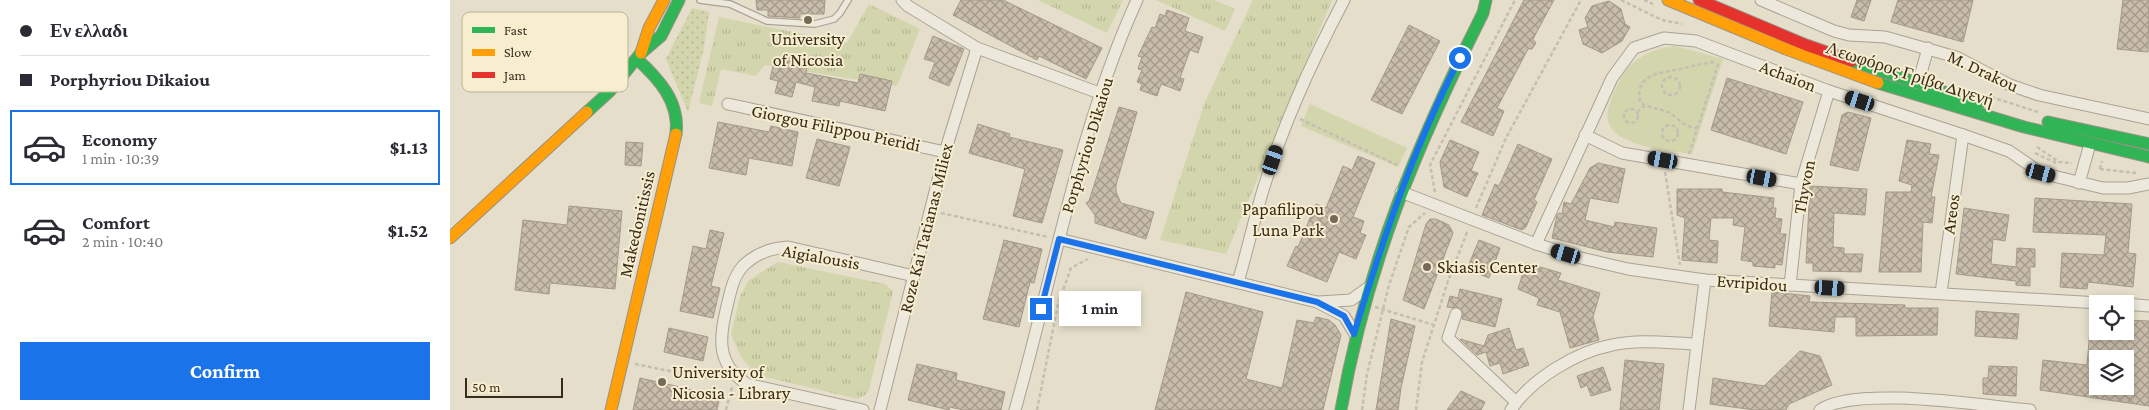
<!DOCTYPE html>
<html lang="en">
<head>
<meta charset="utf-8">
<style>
  body { margin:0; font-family:"Crimson Pro",serif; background:#f2f2f3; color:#2b2b33; height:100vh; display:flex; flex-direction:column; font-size:19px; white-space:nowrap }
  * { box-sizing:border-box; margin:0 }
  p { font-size:16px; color:#7c7c81 }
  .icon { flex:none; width:28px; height:28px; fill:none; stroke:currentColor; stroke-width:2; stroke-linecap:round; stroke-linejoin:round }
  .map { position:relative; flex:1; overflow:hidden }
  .side { display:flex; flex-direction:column; background:#fff; width:450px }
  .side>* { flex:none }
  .top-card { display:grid; align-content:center; height:110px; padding:0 20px; background:#fff }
  .controls { position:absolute; left:1639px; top:295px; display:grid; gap:10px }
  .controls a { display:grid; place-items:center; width:45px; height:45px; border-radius:0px; background:#fff; box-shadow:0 2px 8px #0003; font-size:25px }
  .scale { position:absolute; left:15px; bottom:12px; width:98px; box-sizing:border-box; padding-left:5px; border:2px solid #382b1c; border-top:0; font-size:14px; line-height:18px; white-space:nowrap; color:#382b1c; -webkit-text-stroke:4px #f7edcf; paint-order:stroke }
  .end { position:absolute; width:22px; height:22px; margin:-11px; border:6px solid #1a73e8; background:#fff; box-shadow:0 0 0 2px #fff }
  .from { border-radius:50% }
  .bubble { position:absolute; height:35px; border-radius:0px; background:#fff; box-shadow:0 2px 8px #0003; font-size:16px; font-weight:700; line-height:35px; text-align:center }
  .car { position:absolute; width:15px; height:30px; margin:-15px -8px; border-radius:6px; box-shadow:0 0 4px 1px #0007; background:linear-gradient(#222 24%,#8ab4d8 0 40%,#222 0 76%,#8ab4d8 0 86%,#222 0) }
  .top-card b { display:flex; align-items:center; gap:18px; height:48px; font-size:19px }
  .top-card b+b { border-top:1px solid #e1e1e2 }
  .top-card i { width:12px; height:12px; background:#2b2b33 }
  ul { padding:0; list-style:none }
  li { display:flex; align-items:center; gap:15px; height:75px; margin:0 10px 8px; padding:0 10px; border:2px solid transparent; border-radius:0px }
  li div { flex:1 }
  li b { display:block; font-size:19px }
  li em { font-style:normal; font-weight:700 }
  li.selected { border-color:#1a73e8 }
  li>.icon { width:45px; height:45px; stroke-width:1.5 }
  .button { display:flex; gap:10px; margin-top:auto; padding:10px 20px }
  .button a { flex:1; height:58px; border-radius:0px; background:#1a73e8; color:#fff; font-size:20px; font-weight:700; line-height:58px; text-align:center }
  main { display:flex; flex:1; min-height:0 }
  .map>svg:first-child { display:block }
</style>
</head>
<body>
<main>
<section class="side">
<div class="top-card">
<b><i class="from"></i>Εν ελλαδι</b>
<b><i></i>Porphyriou Dikaiou</b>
</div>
<ul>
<li class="selected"><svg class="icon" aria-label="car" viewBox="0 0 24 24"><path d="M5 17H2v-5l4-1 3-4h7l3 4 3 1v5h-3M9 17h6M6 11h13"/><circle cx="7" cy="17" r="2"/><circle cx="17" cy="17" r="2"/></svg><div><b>Economy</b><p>1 min · 10:39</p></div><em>$1.13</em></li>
<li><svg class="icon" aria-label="car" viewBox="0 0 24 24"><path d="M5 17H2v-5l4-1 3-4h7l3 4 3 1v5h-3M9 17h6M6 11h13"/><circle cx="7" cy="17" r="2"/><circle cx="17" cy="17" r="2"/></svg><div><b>Comfort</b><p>2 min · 10:40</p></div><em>$1.52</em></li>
</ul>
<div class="button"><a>Confirm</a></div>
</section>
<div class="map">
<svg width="1699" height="410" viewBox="0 0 1699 410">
  <defs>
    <pattern id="grass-tufts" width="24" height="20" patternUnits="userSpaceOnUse" patternTransform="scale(1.25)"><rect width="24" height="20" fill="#d3d5ac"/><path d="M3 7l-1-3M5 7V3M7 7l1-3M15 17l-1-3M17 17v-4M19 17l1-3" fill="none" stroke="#b6b793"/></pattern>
    <pattern id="garden-dots" width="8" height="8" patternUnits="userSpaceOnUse" patternTransform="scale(1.25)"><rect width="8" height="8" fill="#d3d5ac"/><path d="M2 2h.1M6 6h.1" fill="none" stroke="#b6b793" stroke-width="1.8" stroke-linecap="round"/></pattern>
    <pattern id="building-cross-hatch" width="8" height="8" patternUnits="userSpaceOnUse" patternTransform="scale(1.25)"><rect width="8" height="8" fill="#c8bcab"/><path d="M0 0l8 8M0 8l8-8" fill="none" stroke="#a3998a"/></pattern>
  </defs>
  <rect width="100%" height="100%" fill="#e5deca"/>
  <g fill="url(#grass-tufts)">
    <path d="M588,0h85l-16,33z"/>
    <path d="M706,0h58l21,9 -10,22z"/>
    <path d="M803,0h79l-106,254 -66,-14 45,-138z"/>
    <path d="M419,4l51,25 -23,57 -132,-21 -9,11 -35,-7 -9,37 -13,-3 20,-86 128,26z"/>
    <path d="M328,262l107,22 8,8 -25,101 -10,6 -101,-24 -16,-18 -10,-23 9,-38 9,-16z"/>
  </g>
  <g fill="#d3d5ac">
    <path d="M1226,46l47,13 -31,95c-21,-3 -66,-7 -80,-25 -7,-9 -5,-18 -1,-29 12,-34 29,-50 65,-54z"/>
    <path d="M860,104l97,44 -9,19 -97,-41z"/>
  </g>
  <path fill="url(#garden-dots)" d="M242,8l17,4 -5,36 -16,64 -22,-53z"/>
  <g fill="url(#building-cross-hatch)" stroke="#a59989" fill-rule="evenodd">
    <path d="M306,0h69l-1,14h-24v4l-32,-2v-6h-11z"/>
    <path d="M511,0h42l99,48 -16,31 -47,-23 -2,4 -84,-45z"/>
    <path d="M1074,0h30l-21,39 3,4 -4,6h-4l-31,59 7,3 -11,25 -32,-14z"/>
    <path d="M1407,0h14l-7,21 -13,-4z"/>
    <path d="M1448,0h75l-10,42 -72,-20z"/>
    <path d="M1673,0h26l-1,52 -31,-3z"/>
    <path d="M1159,1l12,8 4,15 5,3 -8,14 -20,12 -19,-9 -4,-14 9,-3 -3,-9 7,-12z"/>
    <path d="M717,10l22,8 -4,13 18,6 -5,16 -8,-3 -10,28 4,1 -4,12 -19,-7 -4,12 -17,-6 2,-6 -5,-2 5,-12 -4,-1 4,-12 -4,-1 14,-29 3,1 5,-14 5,2z"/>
    <path d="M959,25l31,16 -38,73 -31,-14z"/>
    <path d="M483,36l31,13 -15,37 -20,-8 6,-16 -11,-3z"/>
    <path d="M325,58l32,7 -1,8 52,10 2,-9 32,7 -7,30 -45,-10 -1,5 -27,-5 3,-14 -19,-5 -4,15 -17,-4 3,-12 -8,-2z"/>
    <path d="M1277,78l76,24 -17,52 -75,-24z"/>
    <path d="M669,107l18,5 -21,73v7l5,11 33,9 -8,27 -51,-16v-8l-9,-12 3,-2z"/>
    <path d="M1398,112l23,6 -13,53 -28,-6 12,-50z"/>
    <path d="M268,122l51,10 2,-6 27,6 -6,34 -43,-8 -3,17 -37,-7z"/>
    <path d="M528,124l32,10 -1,3 54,13 -21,73 -29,-7 12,-47 -56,-16z"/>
    <path d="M367,139l33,8 -11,39 -33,-8z"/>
    <path d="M1000,140l29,12 -8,19 7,2 -11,24 -23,-10 -4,-25z"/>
    <path d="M1457,140l24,4 -2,10 10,1 -8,42h4l-3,26 -9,-1 -2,50h-42l7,-80h25l1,-7 -13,-4z"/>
    <path d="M176,142l17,1 -2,23 -16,-1z"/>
    <path d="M1068,144l34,15 -18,41 3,2 -11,25 -4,3 -40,-15 13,-31 4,2z"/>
    <path d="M908,156l17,7 -22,54 11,4 -4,12 6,2 -10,24 -17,-7 -12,30 -40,-16 9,-20 2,1 18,-43 10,4 17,-42 9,4z"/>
    <path d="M1148,163l27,6 -7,34 -28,-5 -5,22 29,7 1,-5 42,6 -4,29 -46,-5 -55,-14 5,-23 2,-2 3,1 2,-12 7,2 19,-36z"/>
    <path d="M1360,186l57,3 -2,26 -31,-2 -1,34 11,1v6h19l-2,18 -48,-1v-8h-7z"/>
    <path d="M1227,189h45v3l52,6 -1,10h3l-1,10 7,1 -2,15h6l-4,31 -7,-1v4l-22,-2v-4l-12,-2 4,-33 -12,-2 1,-7h-23l-2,22 9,1 -1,22 -35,-3 3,-42 -8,-3z"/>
    <path d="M1585,198l97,6 -4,49 8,1 -3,33 -45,-5 -1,7 -27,-2 2,-34 42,2 2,-20 -73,-3z"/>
    <path d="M119,206l53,5 -7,78 -65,-6 -1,11 -34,-4 8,-70 44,5z"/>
    <path d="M1514,208l45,7 -4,26 -12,-2 -2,25 25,3 1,-19 18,1v18h-5v19l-14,-1v-4l-60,-7z"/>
    <path d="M980,219h6l13,6 4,8 -29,76 -21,-9 23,-76z"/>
    <path d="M260,230l14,3 -13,53 9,2 -7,30 -33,-7 13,-65 13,3z"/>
    <path d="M554,240l38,9 -8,34 -4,-1 -11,45 -36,-8z"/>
    <path d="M1029,240l21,8 -11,30 -22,-9z"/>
    <path d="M1076,263l35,10 -3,7 42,13 -7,24 6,23 -29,8 -10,-36 -23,-7 2,-7 -21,-9z"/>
    <path d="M1010,289l42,10 -7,28 -33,-8 1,-6 -2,-4 -14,-2 3,-11 8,2z"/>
    <path d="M736,292l77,20 -17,67 36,9 15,-68 17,3 2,-6 13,3 6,5 6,10 -18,75h-168z"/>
    <path d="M1322,292l38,4 -1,6 96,3v3h33l-1,27 -81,1v-19h-21l-1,15 -65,-6z"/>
    <path d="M1526,311l43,3 -2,25 -42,-3z"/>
    <path d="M941,319l24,7 -14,62 -3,22h-22z"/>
    <path d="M1675,320l24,1v85l-109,-16 3,-30 44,5 3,-36 35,2zM1648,355l27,2v29h-27z"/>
    <path d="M219,328l39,9 -5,24 -39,-9z"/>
    <path d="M1059,328l7,22 7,-2 6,17 -26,9 -3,-11 -10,3 -4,-14 -9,3 -17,-16 24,7 4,-11z"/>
    <path d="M1350,351l20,5 12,29 -43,19 -3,6h-31l-45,-6 3,-26 51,8z"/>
    <path d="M1175,360l39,4 -5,46h-39z"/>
    <path d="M467,364l40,9 -1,7 49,12 -4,18h-38l-13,-3 -1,3 -41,-10z"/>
    <path d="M1539,366l28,1 -1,29 -33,-2v-16h5z"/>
    <path d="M1153,367l8,23 -20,6 -4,-11 -6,3 -4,-12z"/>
    <path d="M190,378l80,18 -3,14h-84z"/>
    <path d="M1011,391l24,11 -4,8h-34z"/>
  </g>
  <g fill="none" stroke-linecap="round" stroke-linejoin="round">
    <defs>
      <path id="lane" d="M250,0l30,4 37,17 48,3 19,-5 6,-6 8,-13"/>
      <g id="street">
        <path d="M452,0l6,6 69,42 125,46"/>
        <path d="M1311,0l73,31 15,4 36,2 71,20 54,28 29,10 110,24"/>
        <path d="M1468,84l10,-36"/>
        <path d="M278,104l217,48"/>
        <path d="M1135,135l37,18 179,31"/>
        <path d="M1629,183l11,-39"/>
        <path d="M951,192l135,52 45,14 47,11 77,11 411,24"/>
        <path d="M609,239l258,63 27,14 11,18"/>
        <path d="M1086,244l76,-166 22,-30 30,-10 32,3 133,50 134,44 46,16 32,22 62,15h25l21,-4"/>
        <path d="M788,282c9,-30 16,-62 25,-92 20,-66 49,-129 81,-190"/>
        <path d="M1340,285l11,-101 28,-93"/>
        <path d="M1491,293l22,-158"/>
        <path d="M869,302l32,-2 18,-13"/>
        <path d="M1675,304l24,2"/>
        <path d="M1006,314l-8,24 68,64"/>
        <path d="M413,410l-116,-26c-33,-21 -27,-49 -19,-82 3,-13 6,-26 15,-36 12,-12 28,-18 45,-19l126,29"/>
        <path d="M430,410l65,-258 32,-104"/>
        <path d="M565,410c39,-137 63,-280 122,-410"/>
        <path d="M1061,410c20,-31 65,-58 101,-65 27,-6 57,-2 85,-1"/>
        <path d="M1239,410l16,-130"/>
        <path d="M1370,410c36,-25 164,-4 210,0"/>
      </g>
      <g id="fast">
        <path d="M187,59c22,20 43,43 39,75"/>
        <path d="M1402,61l127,43"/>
        <path d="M1428,83l146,44 125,30"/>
        <path d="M137,112l23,-21 30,-37 21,-18 18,-36"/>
        <path d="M1598,122l101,22"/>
        <path d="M891,410c26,-147 76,-265 142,-397l3,-13"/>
      </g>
      <g id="slow">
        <path d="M1218,0l118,49 92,34"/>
        <path d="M191,53l8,-25 15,-28"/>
        <path d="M0,238l137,-126"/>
        <path d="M161,410l65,-276"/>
      </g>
      <path id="jam" d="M1249,0l107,45 46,16"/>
    </defs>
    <use href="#lane" stroke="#aaa294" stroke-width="8"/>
    <use href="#street" stroke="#aaa294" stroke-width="13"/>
    <use href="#fast" stroke="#999284" stroke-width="13"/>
    <use href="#slow" stroke="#999284" stroke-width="13"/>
    <use href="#jam" stroke="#999284" stroke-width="13"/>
    <g stroke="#c5bfb3" stroke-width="2.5" stroke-dasharray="4 2.5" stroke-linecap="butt">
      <path d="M1171,0l41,20"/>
      <path d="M1194,0l9,4"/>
      <path d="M1212,20l20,4"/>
      <circle cx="1221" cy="86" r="9"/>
      <path d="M1541,97l47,15"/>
      <circle cx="1181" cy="116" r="7"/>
      <path d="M1187,112l8,-6"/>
      <path d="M850,119l97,46"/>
      <circle cx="1220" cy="133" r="8"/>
      <path d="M1248,128c-11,1 -19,-9 -28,-15 -10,-5 -21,-4 -30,-11 -5,-29 20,-29 41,-33 12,-3 22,-6 34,-7"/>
      <path d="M1587,147l22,15 13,1"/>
      <path d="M1585,153l23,11"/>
      <path d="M1239,154l30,-92"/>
      <path d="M1650,169l2,-8"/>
      <path d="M1650,169l36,4"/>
      <path d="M1215,172l15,93"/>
      <path d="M985,192l-5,-27 85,-165"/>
      <path d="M1026,208l30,-70 75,-138"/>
      <path d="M491,213l107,24"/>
      <path d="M925,307l59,18"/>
      <path d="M185,364l69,14 17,-1"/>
      <path d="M276,410l6,-23"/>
      <path d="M587,410l21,-106 13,-36 17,-9"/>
      <path d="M912,410l5,-36 22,-89 20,-58 16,-14"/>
      <path d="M966,410l6,-48 27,-84 19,-48"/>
    </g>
    <use href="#lane" stroke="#ece8dc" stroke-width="5.5"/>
    <use href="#street" stroke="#ece8dc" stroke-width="11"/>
    <use href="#fast" stroke="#30b455" stroke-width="11"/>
    <use href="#slow" stroke="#ff9f0a" stroke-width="11"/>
    <use href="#jam" stroke="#e5322d" stroke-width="11"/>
  </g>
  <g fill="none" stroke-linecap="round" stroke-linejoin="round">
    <path stroke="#1a73e8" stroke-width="6" d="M591,309l18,-70 258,63 27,14 10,18c29,-95 60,-188 106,-276"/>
  </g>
  <g fill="#756a59" stroke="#f7edcf" stroke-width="2">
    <circle cx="358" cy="20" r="5"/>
    <circle cx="884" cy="219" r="5"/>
    <circle cx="977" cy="267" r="5"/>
    <circle cx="212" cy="382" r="5"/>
  </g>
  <g text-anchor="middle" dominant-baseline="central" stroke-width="4" stroke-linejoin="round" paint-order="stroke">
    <g font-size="18" fill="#382b1c" stroke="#f7edcf" text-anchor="start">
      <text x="358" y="39" text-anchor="middle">University<tspan x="358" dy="21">of Nicosia</tspan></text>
      <text x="874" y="209" text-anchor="end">Papafilipou<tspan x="874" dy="21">Luna Park</tspan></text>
      <text x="987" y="267">Skiasis Center</text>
      <text x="222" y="372">University of<tspan x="222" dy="21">Nicosia - Library</tspan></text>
    </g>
    <g font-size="18" fill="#382b1c" stroke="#f7edcf">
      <text transform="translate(1533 71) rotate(25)">M. Drakou</text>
      <text transform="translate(1460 74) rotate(18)">Λεωφόρος Γρίβα Διγενή</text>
      <text transform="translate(1338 76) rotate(21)">Achaion</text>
      <text transform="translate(386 128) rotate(12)">Giorgou Filippou Pieridi</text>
      <text transform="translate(637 145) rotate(-73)">Porphyriou Dikaiou</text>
      <text transform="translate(1354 187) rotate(-79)">Thyvon</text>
      <text transform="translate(1501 214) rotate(-82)">Areos</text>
      <text transform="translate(187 224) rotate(-77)">Makedonitissis</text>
      <text transform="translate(476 228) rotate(-76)">Roze Kai Tatianas Miliex</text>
      <text transform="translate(371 257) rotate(10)">Aigialousis</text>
      <text transform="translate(1302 283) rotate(4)">Evripidou</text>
    </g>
  </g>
  <rect x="12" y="12" width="166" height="80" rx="8" fill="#f7edcf" stroke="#beb399" stroke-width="1"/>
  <rect x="22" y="27" width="23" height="6" fill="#30b455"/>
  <rect x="22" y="49" width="23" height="7" fill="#ff9f0a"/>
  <rect x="22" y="72" width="23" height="6" fill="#e5322d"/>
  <g font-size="14" fill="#382b1c">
    <text x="54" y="35">Fast</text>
    <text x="54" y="57">Slow</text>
    <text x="54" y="80">Jam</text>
  </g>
</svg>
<div class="controls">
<a><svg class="icon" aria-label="locate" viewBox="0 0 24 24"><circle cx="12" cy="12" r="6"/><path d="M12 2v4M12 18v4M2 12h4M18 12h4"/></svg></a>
<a><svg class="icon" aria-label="layers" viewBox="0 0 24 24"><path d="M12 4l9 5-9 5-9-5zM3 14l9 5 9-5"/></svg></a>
</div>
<div class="scale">50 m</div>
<i class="end from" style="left:1010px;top:58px"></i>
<i class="end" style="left:591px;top:309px"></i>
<div class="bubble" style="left:609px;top:291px;width:82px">1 min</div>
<i class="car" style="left:1410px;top:101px;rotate:288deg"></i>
<i class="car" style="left:823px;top:160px;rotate:19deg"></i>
<i class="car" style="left:1213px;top:160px;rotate:280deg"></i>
<i class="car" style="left:1591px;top:173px;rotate:105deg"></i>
<i class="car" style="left:1312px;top:178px;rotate:100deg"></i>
<i class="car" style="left:1116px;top:254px;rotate:287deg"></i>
<i class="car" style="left:1380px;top:288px;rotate:93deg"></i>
</div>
</main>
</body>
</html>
